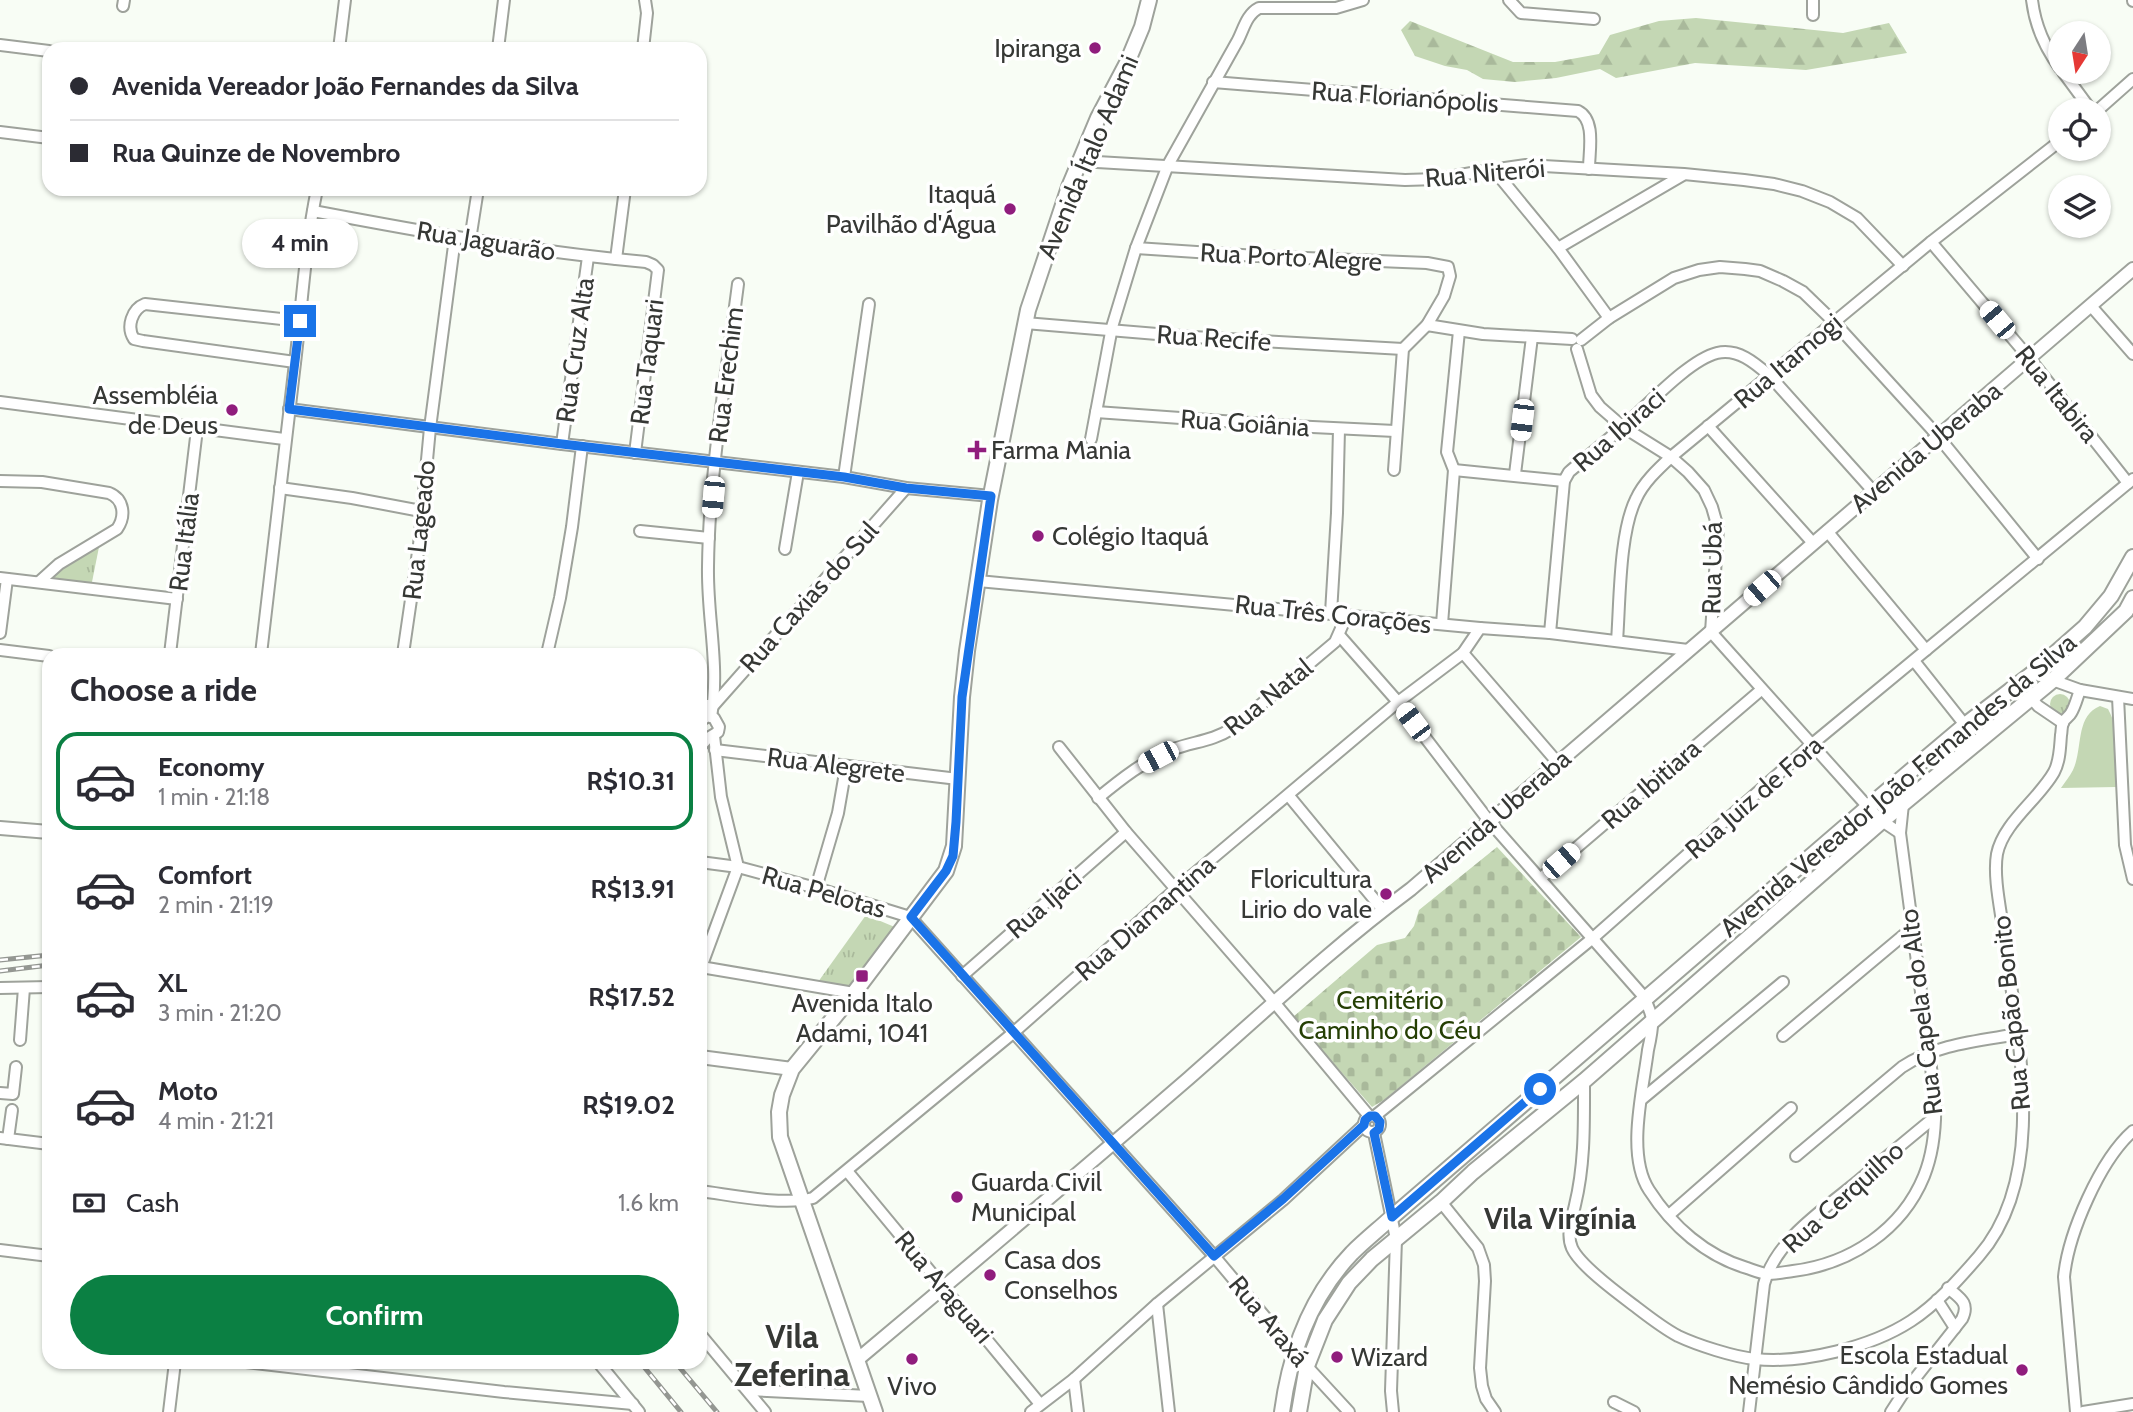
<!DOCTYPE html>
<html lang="en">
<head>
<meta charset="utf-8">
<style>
  body { margin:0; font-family:Cabin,sans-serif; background:#f2f2f3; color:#2b2b33; height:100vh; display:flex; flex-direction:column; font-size:26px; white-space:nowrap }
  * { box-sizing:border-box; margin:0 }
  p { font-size:23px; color:#7c7c81 }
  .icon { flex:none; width:38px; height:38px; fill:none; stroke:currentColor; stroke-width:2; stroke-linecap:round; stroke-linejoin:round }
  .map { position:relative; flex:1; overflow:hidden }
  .panel { position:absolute; left:42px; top:648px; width:665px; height:721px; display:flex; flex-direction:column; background:#fff; border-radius:21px; box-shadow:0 2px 5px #0004 }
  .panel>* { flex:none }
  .top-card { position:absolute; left:42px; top:42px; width:665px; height:154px; border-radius:21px; box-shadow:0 2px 5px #0004; display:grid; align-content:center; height:154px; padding:0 28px; background:#fff }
  .needle { width:46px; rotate:192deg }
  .buttons { position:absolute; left:2048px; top:21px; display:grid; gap:14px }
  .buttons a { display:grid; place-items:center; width:63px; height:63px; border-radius:50%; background:#fff; box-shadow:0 2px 5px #0004; font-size:35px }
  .end { position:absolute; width:32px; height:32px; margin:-16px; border:9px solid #1a73e8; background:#fff; box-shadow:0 0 0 4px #fff }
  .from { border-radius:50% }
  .bubble { position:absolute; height:49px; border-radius:24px; background:#fff; box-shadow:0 2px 5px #0004; font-size:23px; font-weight:800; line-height:49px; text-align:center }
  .car { position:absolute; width:21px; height:42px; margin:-21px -10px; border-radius:9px; box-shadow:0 0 5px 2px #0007; background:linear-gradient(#fff 24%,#345 0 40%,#fff 0 76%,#345 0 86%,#fff 0) }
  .top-card b { display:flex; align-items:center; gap:24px; height:66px; font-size:26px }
  .top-card b+b { border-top:2px solid #e1e1e2 }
  .top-card i { width:18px; height:18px; background:#2b2b33 }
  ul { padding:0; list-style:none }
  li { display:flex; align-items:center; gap:21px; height:98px; margin:0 14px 10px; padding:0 14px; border:4px solid transparent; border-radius:21px }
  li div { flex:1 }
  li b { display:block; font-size:26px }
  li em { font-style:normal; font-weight:800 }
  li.active { border-color:#0b8043 }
  li>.icon { width:63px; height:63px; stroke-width:1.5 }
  h2 { padding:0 28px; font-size:32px; line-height:84px }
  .pay { display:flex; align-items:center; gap:18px; height:77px; padding:0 28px; font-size:26px }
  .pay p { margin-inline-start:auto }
  .button { display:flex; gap:14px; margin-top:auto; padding:14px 28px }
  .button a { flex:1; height:80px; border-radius:42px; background:#0b8043; color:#fff; font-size:28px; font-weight:800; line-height:80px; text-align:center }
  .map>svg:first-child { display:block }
</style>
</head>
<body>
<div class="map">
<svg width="2133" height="1412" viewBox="0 0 2133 1412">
  <defs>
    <pattern id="forest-firs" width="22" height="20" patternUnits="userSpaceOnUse" patternTransform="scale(1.75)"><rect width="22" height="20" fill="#c4d7b4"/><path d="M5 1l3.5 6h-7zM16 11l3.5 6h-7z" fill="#a9b99b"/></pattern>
    <pattern id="cemetery-stones" width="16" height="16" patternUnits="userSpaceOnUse" patternTransform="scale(1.75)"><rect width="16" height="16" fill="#c4d7b4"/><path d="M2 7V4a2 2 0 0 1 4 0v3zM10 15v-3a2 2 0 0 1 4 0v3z" fill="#a9b99b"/></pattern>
    <pattern id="park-tufts" width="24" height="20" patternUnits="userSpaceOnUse" patternTransform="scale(1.75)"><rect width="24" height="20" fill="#c4d7b4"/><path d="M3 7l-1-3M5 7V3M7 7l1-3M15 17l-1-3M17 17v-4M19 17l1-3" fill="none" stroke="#a9b99b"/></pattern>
  </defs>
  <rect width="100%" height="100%" fill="#f8fdf5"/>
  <path fill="#c4d7b4" d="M2100,706l8,3c13,23 8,52 8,78l-55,1c4,-6 9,-12 12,-18 10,-21 2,-54 27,-64z"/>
  <path fill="url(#forest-firs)" d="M1696,18l147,15 46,-10 18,30 -101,17 -111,-7 -79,15 -16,-9 -44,9 -41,4 -32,-3 -16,-9 -22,-4 -30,-10 -14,-26 9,-9 103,41h42l44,-8 11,-19 49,-14z"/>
  <path fill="url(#cemetery-stones)" d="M1497,847l84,90 -197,163 -12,7 -79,-90 84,-72 28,-7 9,-12 5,-16z"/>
  <g fill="url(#park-tufts)">
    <path d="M99,547l-8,40 -43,-4 3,-9z"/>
    <circle cx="2060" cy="704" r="10"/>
    <path d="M866,915l31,13 -45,59 -34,-5z"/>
  </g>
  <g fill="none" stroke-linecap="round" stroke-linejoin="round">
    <defs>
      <g id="minor">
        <path d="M1509,0l12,13 73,6"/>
        <path d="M1813,0v15"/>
        <path d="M2032,0c3,25 13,48 28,68"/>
        <path d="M2133,0v1"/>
        <path d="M123,6l1,-6"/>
        <path d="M0,45l49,6"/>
        <path d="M339,49l6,-49"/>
        <path d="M498,49l6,-49"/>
        <path d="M643,49l4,-36 -2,-13"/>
        <path d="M2063,72l28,38"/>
        <path d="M1213,82l365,29c18,9 11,40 11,58"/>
        <path d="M2098,110l35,-31"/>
        <path d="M0,132l49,6"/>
        <path d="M1080,161l325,19 33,-1 39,-7 49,-7 158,9 60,6 30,4 28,7 28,11 27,16 46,48"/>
        <path d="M1494,170l64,78 51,70"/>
        <path d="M313,211c111,21 221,41 333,51l7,3 5,5 -23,183"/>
        <path d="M470,240l8,-51"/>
        <path d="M1931,242l99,117 98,124"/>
        <path d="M1136,248l121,8 170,7 21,4 2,9 -6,20 -17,29 -24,24 -9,121"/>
        <path d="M1558,248l125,-73"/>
        <path d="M616,259l9,-70"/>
        <path d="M2091,306l42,48"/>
        <path d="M1025,323l168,14 210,12"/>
        <path d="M1427,325l56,9 89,5"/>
        <path d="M1581,340l28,-22 65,-40 25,-8 21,-3 25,2 15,2 23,10 20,11 31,30 103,113 101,124"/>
        <path d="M1577,349l14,46 9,12 23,20 48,30 17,15 16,18 8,17 6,21 -7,104 157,175 14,14 18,12"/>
        <path d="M295,362l-152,-21 -9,-2c-8,-12 -2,-30 11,-35l155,17"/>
        <path d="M0,402l284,37"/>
        <path d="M289,409l273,35 282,33 62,11 85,8"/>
        <path d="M1096,412l196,14 103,5"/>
        <path d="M1708,426l105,117"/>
        <path d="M1091,439l21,-112 24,-79 32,-83 70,-125c6,-12 9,-26 21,-32h77l27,-8"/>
        <path d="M562,444l26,-187"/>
        <path d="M1454,470l-7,-18 12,-121"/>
        <path d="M1454,470l110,11"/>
        <path d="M1515,474l17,-137"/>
        <path d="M844,477l25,-173"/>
        <path d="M0,481l42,1 67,11c15,6 17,23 8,36l-58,35 -20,18"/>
        <path d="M280,488l72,10 69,13"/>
        <path d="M640,531l69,7"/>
        <path d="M1827,531l99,119"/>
        <path d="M785,549l13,-77"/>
        <path d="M0,578l177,21"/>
        <path d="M978,581l502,47 70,5 138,17"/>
        <path d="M1331,613l6,-100 2,-84"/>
        <path d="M1442,624l12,-154"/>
        <path d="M0,633l7,-54"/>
        <path d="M1550,633l14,-152 5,-9c19,-16 39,-32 58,-49 22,-19 62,-63 90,-70 21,-5 38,10 53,23l103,115"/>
        <path d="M1339,635l59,67 91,119 156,177c2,7 6,14 7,21 1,9 -2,22 -4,31 -5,40 -22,105 1,140 23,36 57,66 98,78 6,2 13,5 20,6 8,0 18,-2 26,-3 57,-7 109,-41 131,-95 10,-25 12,-52 11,-78l-35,-265 3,-29"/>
        <path d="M1617,641c3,-39 2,-108 19,-142 7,-16 22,-30 35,-42l260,-215 129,-101"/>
        <path d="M0,650l49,6"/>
        <path d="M1463,653l95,110"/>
        <path d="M170,654l27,-225"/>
        <path d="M261,654c11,-97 22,-194 34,-291 7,-58 10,-116 22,-174"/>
        <path d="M403,654l16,-109 11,-117 25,-190"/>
        <path d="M547,654l13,-56 12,-71 10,-81"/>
        <path d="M1915,662l50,63"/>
        <path d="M2033,673l47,17 53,9"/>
        <path d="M2118,697l7,148 8,34"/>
        <path d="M2031,698l7,8 25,17"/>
        <path d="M700,704l13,2 193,-218"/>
        <path d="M711,717c9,-51 -4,-99 -3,-150 1,-94 18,-189 30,-283"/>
        <path d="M700,721l8,-5 6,2 5,9 -1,5 -10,6 -8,9"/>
        <path d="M1059,747l67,85 148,170 95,114"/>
        <path d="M715,750l243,29"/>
        <path d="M1289,796l94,114"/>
        <path d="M1098,798c23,-19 46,-37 73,-48 23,-9 40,-8 62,-22l102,-86 12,-27"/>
        <path d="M700,862l38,5 78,21 94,29 304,339 88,105 47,51"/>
        <path d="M1541,878l220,-188"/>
        <path d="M816,888l22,-75 8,-46"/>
        <path d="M701,967l153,26"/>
        <path d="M700,970l38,-103 -17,-70 -7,-61"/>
        <path d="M962,976l164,-144"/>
        <path d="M0,988l49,-1"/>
        <path d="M1783,1036l129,-108"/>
        <path d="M20,1040l4,-52"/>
        <path d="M1584,1081c0,42 1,83 -9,124 -3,14 -9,29 -3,43 8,18 48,47 64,59 13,10 27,21 42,29 19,9 56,21 77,23 48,5 116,-12 156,-38 26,-17 48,-42 68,-65 72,-83 37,-223 25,-321 -3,-24 -11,-58 -7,-81 6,-31 42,-55 57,-82 6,-11 6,-25 7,-37 1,-4 0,-8 2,-12 1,-4 6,-6 8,-10 4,-6 6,-15 9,-23"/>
        <path d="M0,1093l13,1 3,-27"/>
        <path d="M1642,1099l141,-117"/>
        <circle cx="1372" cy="1124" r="8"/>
        <path d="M1375,1116l218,-178 218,-193 322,-266"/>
        <path d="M1374,1133l22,106 -5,152 2,21"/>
        <path d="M0,1138l49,6"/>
        <path d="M8,1139l4,-29"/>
        <path d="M1796,1156l106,-89c34,-23 76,-26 116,-33"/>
        <path d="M847,1171l193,233"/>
        <path d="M700,1191c32,4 82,15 113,7l200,-165 163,-144 222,-187 65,-49 17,-25"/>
        <path d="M1441,1202l37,46 6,17 1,16 -5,87 2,18 4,13 9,13"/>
        <path d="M1669,1215l122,-107"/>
        <path d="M0,1250l49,6"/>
        <path d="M1937,1300l18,28"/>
        <path d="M1157,1304l12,108"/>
        <path d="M700,1334l65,78"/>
        <path d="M246,1362l258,30 129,12"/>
        <path d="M598,1362l41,50"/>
        <path d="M1074,1379l4,33"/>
        <path d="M748,1390l121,6"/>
        <path d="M1614,1402l20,10"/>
        <path d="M169,1412l6,-50"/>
        <path d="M1031,1412l43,-33 83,-75 126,-104 81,-75"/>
        <path d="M1749,1412l15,-128c12,-44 59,-74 93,-102 26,-22 52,-44 78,-65"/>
        <path d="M1891,1412l11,-17 60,-76c8,-16 -2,-21 -14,-31"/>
        <path d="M2076,1412l-12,-135c4,-43 36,-117 69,-146"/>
        <path d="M2083,1412l50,-8"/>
      </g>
      <g id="tertiary">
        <path d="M0,828l49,4"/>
        <path d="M700,1057l92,12"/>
        <path d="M857,1360c111,-93 222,-187 332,-282 73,-64 144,-131 222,-189l722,-620"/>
      </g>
      <g id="secondary">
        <path d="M875,1412l-95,-275 -1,-25 3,-17 10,-26 62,-76 92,-122 8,-25 8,-149 5,-46 23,-151 38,-190 41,-123 29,-69 29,-55 15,-36 7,-27"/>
        <path d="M1282,1412c8,-60 28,-115 70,-159 13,-13 27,-24 40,-36l476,-410 97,-82 68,-52 52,-46 26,-31 22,-39"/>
        <path d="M1299,1412l8,-46 18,-46 24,-37 23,-24 69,-57 32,-30 111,-91 298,-260 171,-141 73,-69 7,-13"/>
      </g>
    </defs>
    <use href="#minor" stroke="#9ea29b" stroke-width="14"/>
    <use href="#tertiary" stroke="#9ea29b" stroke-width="16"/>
    <use href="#secondary" stroke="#9ea29b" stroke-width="18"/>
    <use href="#minor" stroke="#fff" stroke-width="10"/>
    <use href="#tertiary" stroke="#fff" stroke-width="12"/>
    <use href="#secondary" stroke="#fff" stroke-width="14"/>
    <defs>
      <g id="rail">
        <path d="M0,960l49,-5"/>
        <path d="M0,971l49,-6"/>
        <path d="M640,1362l41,50"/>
        <path d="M675,1362l42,50"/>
      </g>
    </defs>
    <use href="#rail" stroke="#949792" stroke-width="5"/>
    <use href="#rail" stroke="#fff" stroke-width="2.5" stroke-dasharray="8" stroke-linecap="butt"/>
  </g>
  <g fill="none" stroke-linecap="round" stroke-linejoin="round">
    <path stroke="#1a73e8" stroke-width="9" d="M300,321l-11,88 273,35 282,33 62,11 85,8 -29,201 -6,125 -3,34 -7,15 -35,46 303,339 69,-57 81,-74 1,-5 5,-4h5l5,6 -1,7 -5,4 18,84 148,-128"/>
  </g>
  <g fill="#901d7d" stroke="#fff" stroke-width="2.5">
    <circle cx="1095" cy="48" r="7"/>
    <circle cx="1010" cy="209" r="7"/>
    <circle cx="232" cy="410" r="7"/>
    <path d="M973.5 439.5h7v7h7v7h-7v7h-7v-7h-7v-7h7z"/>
    <circle cx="1038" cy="536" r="7"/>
    <circle cx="1386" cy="894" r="7"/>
    <rect x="855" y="969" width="14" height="14" rx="3.5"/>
    <circle cx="957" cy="1197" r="7"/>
    <circle cx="990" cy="1275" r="7"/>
    <circle cx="1337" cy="1357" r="7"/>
    <circle cx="912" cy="1359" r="7"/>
    <circle cx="2022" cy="1370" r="7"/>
  </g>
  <g text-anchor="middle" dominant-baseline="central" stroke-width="7" stroke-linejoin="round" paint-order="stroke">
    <g font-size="26" fill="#363835" stroke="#fff" text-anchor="end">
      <text x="1081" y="48">Ipiranga</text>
      <text x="996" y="194">Itaquá<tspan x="996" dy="30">Pavilhão d'Água</tspan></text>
      <text x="218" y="395">Assembléia<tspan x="218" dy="30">de Deus</tspan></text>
      <text x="991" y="450" text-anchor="start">Farma Mania</text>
      <text x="1052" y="536" text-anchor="start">Colégio Itaquá</text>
      <text x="1372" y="879">Floricultura<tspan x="1372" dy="30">Lirio do vale</tspan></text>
      <text x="862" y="1003" text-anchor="middle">Avenida Italo<tspan x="862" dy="30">Adami, 1041</tspan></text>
      <text x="971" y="1182" text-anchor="start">Guarda Civil<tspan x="971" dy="30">Municipal</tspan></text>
      <text x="1004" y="1260" text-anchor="start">Casa dos<tspan x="1004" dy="30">Conselhos</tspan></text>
      <text x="2008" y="1355">Escola Estadual<tspan x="2008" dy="30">Nemésio Cândido Gomes</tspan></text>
      <text x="1351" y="1357" text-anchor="start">Wizard</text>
      <text x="912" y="1386" text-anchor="middle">Vivo</text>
    </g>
    <g font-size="26" fill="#363835" stroke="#fff">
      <text transform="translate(1405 97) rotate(4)">Rua Florianópolis</text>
      <text transform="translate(1088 157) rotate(-67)">Avenida Ítalo Adami</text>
      <text transform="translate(1485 173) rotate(-5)">Rua Niterói</text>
      <text transform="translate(486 241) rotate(9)">Rua Jaguarão</text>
      <text transform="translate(1291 257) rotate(3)">Rua Porto Alegre</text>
      <text transform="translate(1214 338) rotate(4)">Rua Recife</text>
      <text transform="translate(575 350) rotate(-82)">Rua Cruz Alta</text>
      <text transform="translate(1788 361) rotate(-40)">Rua Itamogi</text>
      <text transform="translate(647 362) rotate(-83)">Rua Taquari</text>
      <text transform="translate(726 375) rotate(-83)">Rua Erechim</text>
      <text transform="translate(2057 394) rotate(51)">Rua Itabira</text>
      <text transform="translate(1245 423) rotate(4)">Rua Goiânia</text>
      <text transform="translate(1619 430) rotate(-41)">Rua Ibiraci</text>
      <text transform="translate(1926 447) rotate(-40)">Avenida Uberaba</text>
      <text transform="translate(419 530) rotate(-84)">Rua Lageado</text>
      <text transform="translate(184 542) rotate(-83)">Rua Itália</text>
      <text transform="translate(1712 568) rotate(-89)">Rua Ubá</text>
      <text transform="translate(809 597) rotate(-48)">Rua Caxias do Sul</text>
      <text transform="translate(1333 614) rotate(6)">Rua Três Corações</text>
      <text transform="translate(1268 697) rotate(-39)">Rua Natal</text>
      <text transform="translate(836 765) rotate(7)">Rua Alegrete</text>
      <text transform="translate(1651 784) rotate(-41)">Rua Ibitiara</text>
      <text transform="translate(1898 785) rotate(-40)">Avenida Vereador João Fernandes da Silva</text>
      <text transform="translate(1754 797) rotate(-41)">Rua Juiz de Fora</text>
      <text transform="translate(1496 816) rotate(-41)">Avenida Uberaba</text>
      <text transform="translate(824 892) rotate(16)">Rua Pelotas</text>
      <text transform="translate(1044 904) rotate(-41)">Rua Ijaci</text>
      <text transform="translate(1145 918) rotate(-41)">Rua Diamantina</text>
      <text transform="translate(1921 1012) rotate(-97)">Rua Capela do Alto</text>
      <text transform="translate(2011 1013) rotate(-96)">Rua Capão Bonito</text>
      <text transform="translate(1843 1197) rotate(-42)">Rua Cerquilho</text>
      <text transform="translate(944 1287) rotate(50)">Rua Araguari</text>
      <text transform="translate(1269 1321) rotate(50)">Rua Araxá</text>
    </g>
    <g font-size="26" fill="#253f04" stroke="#fff">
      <text x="1390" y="1000">Cemitério<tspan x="1390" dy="30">Caminho do Céu</tspan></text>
    </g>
    <g font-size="30" font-weight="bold" fill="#363835" stroke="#fff">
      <text x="1560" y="1218">Vila Virgínia</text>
    </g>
    <g font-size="33" font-weight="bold" fill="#363835" stroke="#fff">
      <text x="792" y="1336">Vila<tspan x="792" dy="38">Zeferina</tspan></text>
    </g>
  </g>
</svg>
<div class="buttons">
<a><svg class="needle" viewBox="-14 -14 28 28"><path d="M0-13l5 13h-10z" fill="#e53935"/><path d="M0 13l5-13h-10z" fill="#7c7c81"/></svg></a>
<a><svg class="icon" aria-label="locate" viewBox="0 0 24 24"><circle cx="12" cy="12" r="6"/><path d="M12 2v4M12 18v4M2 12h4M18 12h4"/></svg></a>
<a><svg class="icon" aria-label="layers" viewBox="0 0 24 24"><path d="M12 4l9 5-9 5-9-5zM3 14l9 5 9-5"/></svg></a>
</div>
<i class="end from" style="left:1540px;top:1089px"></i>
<i class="end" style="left:300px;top:321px"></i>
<div class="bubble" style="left:242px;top:219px;width:116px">4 min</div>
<i class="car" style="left:1997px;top:320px;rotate:320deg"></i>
<i class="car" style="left:1522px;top:420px;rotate:187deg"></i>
<i class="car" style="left:713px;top:497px;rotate:185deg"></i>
<i class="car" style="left:1762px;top:588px;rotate:229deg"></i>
<i class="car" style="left:1413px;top:722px;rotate:323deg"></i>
<i class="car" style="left:1158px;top:757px;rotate:242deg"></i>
<i class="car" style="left:1561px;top:861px;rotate:49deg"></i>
<div class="top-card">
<b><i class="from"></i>Avenida Vereador João Fernandes da Silva</b>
<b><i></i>Rua Quinze de Novembro</b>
</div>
<section class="panel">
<h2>Choose a ride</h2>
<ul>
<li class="active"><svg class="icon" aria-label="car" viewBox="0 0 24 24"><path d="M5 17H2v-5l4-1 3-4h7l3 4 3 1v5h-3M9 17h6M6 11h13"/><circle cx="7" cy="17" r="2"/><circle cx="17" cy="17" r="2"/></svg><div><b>Economy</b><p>1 min · 21:18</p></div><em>R$10.31</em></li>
<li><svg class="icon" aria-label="car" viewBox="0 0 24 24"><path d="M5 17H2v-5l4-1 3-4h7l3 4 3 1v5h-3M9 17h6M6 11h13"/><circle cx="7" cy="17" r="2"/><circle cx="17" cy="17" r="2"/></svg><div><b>Comfort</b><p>2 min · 21:19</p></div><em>R$13.91</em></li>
<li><svg class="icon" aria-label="car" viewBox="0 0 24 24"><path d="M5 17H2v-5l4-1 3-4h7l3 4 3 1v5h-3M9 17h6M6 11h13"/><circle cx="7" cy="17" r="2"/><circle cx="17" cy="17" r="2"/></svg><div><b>XL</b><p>3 min · 21:20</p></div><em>R$17.52</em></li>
<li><svg class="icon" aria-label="car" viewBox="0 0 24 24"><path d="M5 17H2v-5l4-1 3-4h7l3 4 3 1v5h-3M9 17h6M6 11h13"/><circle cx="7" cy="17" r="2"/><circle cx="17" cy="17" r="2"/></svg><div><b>Moto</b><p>4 min · 21:21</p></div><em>R$19.02</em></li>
</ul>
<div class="pay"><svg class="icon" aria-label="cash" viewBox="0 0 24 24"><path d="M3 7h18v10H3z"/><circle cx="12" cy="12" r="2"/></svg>Cash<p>1.6 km</p></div>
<div class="button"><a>Confirm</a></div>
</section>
</div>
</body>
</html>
